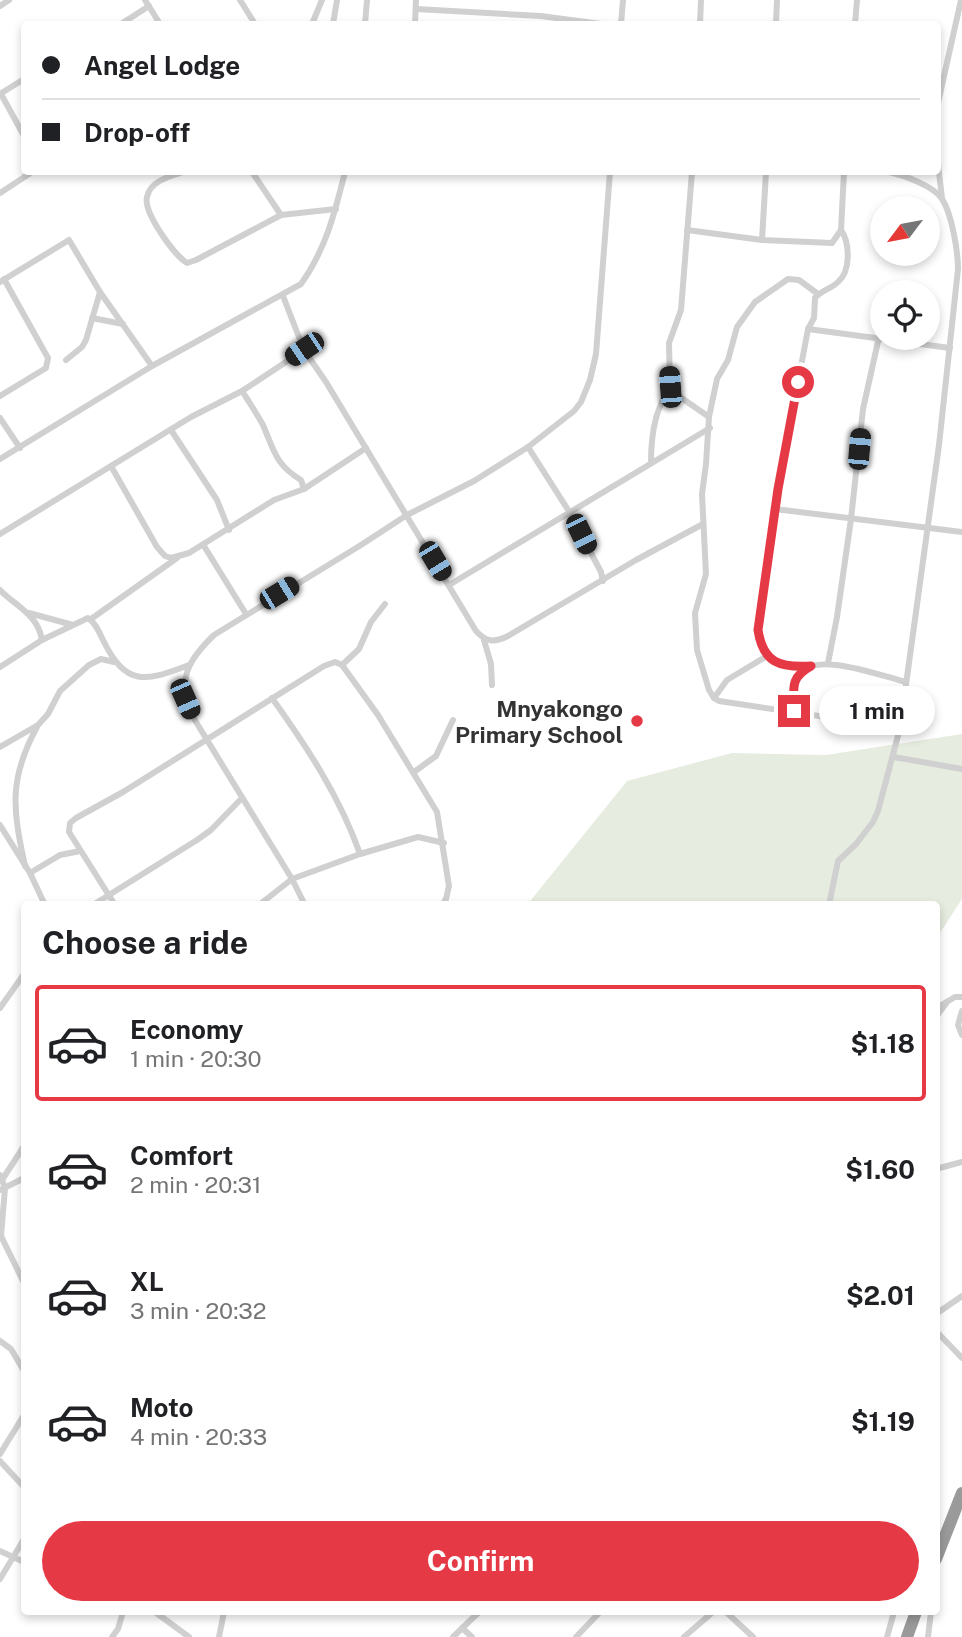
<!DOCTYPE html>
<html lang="en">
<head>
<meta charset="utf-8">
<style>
  body { margin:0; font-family:"Public Sans",sans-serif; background:#f6f6f6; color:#202124; height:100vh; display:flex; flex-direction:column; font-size:26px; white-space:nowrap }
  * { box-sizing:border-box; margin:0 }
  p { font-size:23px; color:#757577 }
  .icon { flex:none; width:38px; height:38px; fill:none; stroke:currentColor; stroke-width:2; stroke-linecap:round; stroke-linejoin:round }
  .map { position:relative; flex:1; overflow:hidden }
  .side { position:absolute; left:21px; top:901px; width:919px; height:714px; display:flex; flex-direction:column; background:#fff; border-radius:7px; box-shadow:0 4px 10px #0003 }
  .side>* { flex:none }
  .hud { position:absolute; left:21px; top:21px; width:920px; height:154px; border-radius:7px; box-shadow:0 4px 10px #0003; display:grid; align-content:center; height:154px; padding:0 21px; background:#fff }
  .needle { width:46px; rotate:238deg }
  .buttons { position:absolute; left:870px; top:196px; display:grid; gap:14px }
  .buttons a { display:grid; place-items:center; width:70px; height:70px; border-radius:50%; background:#fff; box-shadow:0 4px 10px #0003; font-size:35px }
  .end { position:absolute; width:32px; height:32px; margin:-16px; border:9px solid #e63946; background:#fff; box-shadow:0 0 0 4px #fff }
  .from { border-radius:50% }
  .bubble { position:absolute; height:49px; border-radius:24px; background:#fff; box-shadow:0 4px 10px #0003; font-size:23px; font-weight:700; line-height:49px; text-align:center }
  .car { position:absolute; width:21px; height:42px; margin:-21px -10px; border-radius:9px; box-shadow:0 0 5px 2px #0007; background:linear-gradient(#222 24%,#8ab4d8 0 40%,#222 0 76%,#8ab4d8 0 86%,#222 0) }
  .hud b { display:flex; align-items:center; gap:24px; height:66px; font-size:26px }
  .hud b+b { border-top:2px solid #e0e0e0 }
  .hud i { width:18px; height:18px; background:#202124 }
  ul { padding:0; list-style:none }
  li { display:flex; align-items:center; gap:21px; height:116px; margin:0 14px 10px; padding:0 7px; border:4px solid transparent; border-radius:7px }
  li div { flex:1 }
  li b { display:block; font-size:26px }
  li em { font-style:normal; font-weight:700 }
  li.current { border-color:#e63946 }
  li>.icon { width:63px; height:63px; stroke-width:1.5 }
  h2 { padding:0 21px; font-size:32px; line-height:84px }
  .primary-button { display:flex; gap:14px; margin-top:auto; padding:14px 21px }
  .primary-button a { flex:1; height:80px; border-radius:42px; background:#e63946; color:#fff; font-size:28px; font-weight:700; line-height:80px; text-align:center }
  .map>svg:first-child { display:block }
</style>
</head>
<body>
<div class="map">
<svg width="962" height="1637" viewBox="0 0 962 1637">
  <rect width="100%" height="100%" fill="#fff"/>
  <path fill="#e6ecdf" d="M962,734v165l-26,40v-34h-409l100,-124 105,-28 94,2z"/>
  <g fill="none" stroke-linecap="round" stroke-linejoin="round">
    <g stroke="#d0d0d0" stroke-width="6">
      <path d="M145,0l15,24"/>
      <path d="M240,0l15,24"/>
      <path d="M0,6l9,-6"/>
      <path d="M416,9l125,7 60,8"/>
      <path d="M121,24l28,-18"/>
      <path d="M312,24l10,-24"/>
      <path d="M333,24l4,-24"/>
      <path d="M365,24l2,-24"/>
      <path d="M415,24l1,-24"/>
      <path d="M621,24l2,-24"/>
      <path d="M700,24l1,-24"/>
      <path d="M776,24l1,-24"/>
      <path d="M855,24l2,-24"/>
      <path d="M0,94l24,-15"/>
      <path d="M1,94l23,42"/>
      <path d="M938,103l23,-103"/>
      <path d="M938,164l4,34"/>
      <path d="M183,172c-13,4 -33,9 -36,25 -4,15 27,58 40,66l9,-3 85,-45"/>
      <path d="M252,172l29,43 55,-6"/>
      <path d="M514,172h14"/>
      <path d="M692,172l-11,138 -12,33 1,45 3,4 36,25"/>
      <path d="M0,193l32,-21"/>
      <path d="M687,230l75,10 70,3 9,-13 3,-58"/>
      <path d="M762,240l4,-68"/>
      <path d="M0,282l69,-42 31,52 52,74"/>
      <path d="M818,294l-19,-14 -11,-1 -33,23 -18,25 -9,33 -11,19 -8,38 -3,47 -4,30 4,80 -11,39 2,37 12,40 5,8 5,3 181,27"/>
      <path d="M283,296l21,54 22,32 150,249c10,11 18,12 32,5l128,-76 67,-36"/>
      <path d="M92,318l31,6"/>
      <path d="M808,329l142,19"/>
      <path d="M66,360l16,-13 4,-7 14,-48"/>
      <path d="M242,391c7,11 15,23 21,34 11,26 13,40 38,55l3,9"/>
      <path d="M0,396l46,-28 2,-10 -44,-79"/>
      <path d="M0,418l20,30"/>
      <path d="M171,430l46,70 12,30"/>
      <path d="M528,447l42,66 31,59 2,9"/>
      <path d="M0,459l152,-93 149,-82c25,-35 34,-72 44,-112"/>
      <path d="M651,463c0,-24 3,-56 20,-74"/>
      <path d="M111,466l46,81 8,9 6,2 18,-5 85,-53 30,-11 62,-41"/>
      <path d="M775,509l187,23"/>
      <path d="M0,534l191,-117 51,-26 62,-41"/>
      <path d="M204,546l42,68"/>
      <path d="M449,585l261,-157"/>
      <path d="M0,590c17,17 38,25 42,50"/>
      <path d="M29,613l44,12"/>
      <path d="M91,619l86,-61"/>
      <path d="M484,640l7,24 1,21"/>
      <path d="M828,663l9,-46 14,-98 12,-110 16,-72"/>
      <path d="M342,665l17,-16 12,-27 14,-18"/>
      <path d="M811,666c-31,2 -48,-3 -53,-36l20,-141 30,-160 6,-11 1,-20c7,-8 16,-9 23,-16 13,-11 12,-39 3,-52"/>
      <path d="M0,667l42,-27 46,-22c8,5 11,14 15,22 23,47 42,42 86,25"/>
      <path d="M272,698c35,49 68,99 88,156"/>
      <path d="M714,698l13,-18 40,-24"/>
      <path d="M794,711c0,-10 -3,-24 2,-33 14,-30 85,-2 110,4"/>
      <path d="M0,747l38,-22 10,-11 12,-23 29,-26 12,-6 13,3"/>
      <path d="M894,757l68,12"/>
      <path d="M414,772l22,-16 17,-36"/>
      <path d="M0,825l30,48 15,32"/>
      <path d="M25,866c-12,-56 -17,-86 12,-139"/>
      <path d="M30,873l30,-18 20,-4"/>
      <path d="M93,905l104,-65 14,-10 31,-32"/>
      <path d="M115,905l-46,-73 1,-9 6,-5 47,-26 201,-126 11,-4 7,3 36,50 59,97 12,74 -3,13 -4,6"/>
      <path d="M259,905l33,-26 68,-25 58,-17 26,6"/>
      <path d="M305,905l-13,-26 -99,-162c-16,-37 -7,-55 21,-82l147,-90 46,-30 67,-34 54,-34 46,-36 7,-9 9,-22 6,-26 14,-182"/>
      <path d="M829,905l9,-44 18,-17 17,-22 5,-11 22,-83 39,-283 19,-176c0,-17 -6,-55 -16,-70 -8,-13 -39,-24 -53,-27"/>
      <path d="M936,1006h4l15,-9h7"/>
      <path d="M0,1008l24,-34"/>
      <path d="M962,1011l-4,14 4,10"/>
      <path d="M936,1017l11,-15"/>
      <path d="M936,1169l26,-7"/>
      <path d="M0,1175l5,13 -4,48 23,47"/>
      <path d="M2,1180l22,-34"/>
      <path d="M0,1190l24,-12"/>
      <path d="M936,1314l26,-18"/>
      <path d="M936,1331l26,27"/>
      <path d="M0,1341l11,8 13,22"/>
      <path d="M0,1454l24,-39"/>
      <path d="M0,1461l24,26"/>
      <path d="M0,1551l24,11"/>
      <path d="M0,1579l24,-40"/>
      <path d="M155,1612l34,25"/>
      <path d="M726,1612l27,25"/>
      <path d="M462,1628l10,9"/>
      <path d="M112,1637l6,-8 5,-17"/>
      <path d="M219,1637l5,-25"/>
      <path d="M453,1637l26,-25"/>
      <path d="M576,1637l24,-25"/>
      <path d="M684,1637l29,-25"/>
      <path d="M887,1637l7,-25"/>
      <path d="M928,1637l3,-25"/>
    </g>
    <g stroke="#9a9a9a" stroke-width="12">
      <path d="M936,1559l26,-66"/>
      <path d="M907,1637l9,-25"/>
    </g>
  </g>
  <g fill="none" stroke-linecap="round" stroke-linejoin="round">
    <path stroke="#e63946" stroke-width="9" d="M794,711c0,-22 -5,-33 17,-45 -31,2 -48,-3 -53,-36l20,-141 20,-107"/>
  </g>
  <circle fill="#e63946" stroke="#fff" stroke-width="2.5" cx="637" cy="721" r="7"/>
  <g text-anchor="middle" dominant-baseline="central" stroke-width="7" stroke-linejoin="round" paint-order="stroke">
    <g font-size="23" font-weight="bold" fill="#333" stroke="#fff" text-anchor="end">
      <text x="623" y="708">Mnyakongo<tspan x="623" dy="26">Primary School</tspan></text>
    </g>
  </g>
</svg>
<div class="buttons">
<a><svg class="needle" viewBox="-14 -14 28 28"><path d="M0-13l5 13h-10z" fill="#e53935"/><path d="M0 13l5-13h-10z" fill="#757577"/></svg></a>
<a><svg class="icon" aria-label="locate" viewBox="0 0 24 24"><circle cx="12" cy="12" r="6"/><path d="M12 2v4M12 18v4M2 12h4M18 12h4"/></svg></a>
</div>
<i class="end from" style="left:798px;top:382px"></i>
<i class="end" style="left:794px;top:711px"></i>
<div class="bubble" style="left:819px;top:686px;width:116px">1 min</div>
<i class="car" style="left:304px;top:349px;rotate:236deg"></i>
<i class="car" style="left:670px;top:387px;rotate:356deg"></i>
<i class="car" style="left:859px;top:449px;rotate:5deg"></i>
<i class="car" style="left:581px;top:534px;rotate:154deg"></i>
<i class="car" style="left:435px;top:561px;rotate:149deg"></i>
<i class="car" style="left:279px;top:593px;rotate:59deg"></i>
<i class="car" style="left:185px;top:699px;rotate:156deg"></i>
<div class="hud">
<b><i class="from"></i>Angel Lodge</b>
<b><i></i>Drop-off</b>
</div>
<section class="side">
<h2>Choose a ride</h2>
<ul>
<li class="current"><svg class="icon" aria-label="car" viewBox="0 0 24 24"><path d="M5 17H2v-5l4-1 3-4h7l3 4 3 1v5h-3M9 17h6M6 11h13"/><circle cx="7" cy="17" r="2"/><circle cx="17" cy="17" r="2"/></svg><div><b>Economy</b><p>1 min · 20:30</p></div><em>$1.18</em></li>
<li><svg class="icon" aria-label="car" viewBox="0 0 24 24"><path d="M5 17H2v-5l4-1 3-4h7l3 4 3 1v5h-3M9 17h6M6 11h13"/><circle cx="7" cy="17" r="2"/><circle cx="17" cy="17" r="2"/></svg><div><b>Comfort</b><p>2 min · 20:31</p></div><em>$1.60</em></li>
<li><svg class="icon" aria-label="car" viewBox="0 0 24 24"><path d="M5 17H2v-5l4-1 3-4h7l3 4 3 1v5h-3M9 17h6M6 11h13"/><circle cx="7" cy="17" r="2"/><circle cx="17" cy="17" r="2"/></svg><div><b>XL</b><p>3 min · 20:32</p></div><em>$2.01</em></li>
<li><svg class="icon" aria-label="car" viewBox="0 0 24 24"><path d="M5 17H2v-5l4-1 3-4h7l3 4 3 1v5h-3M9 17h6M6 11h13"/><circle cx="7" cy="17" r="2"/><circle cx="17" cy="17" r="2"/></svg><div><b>Moto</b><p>4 min · 20:33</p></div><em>$1.19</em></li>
</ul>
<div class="primary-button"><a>Confirm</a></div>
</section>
</div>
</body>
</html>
